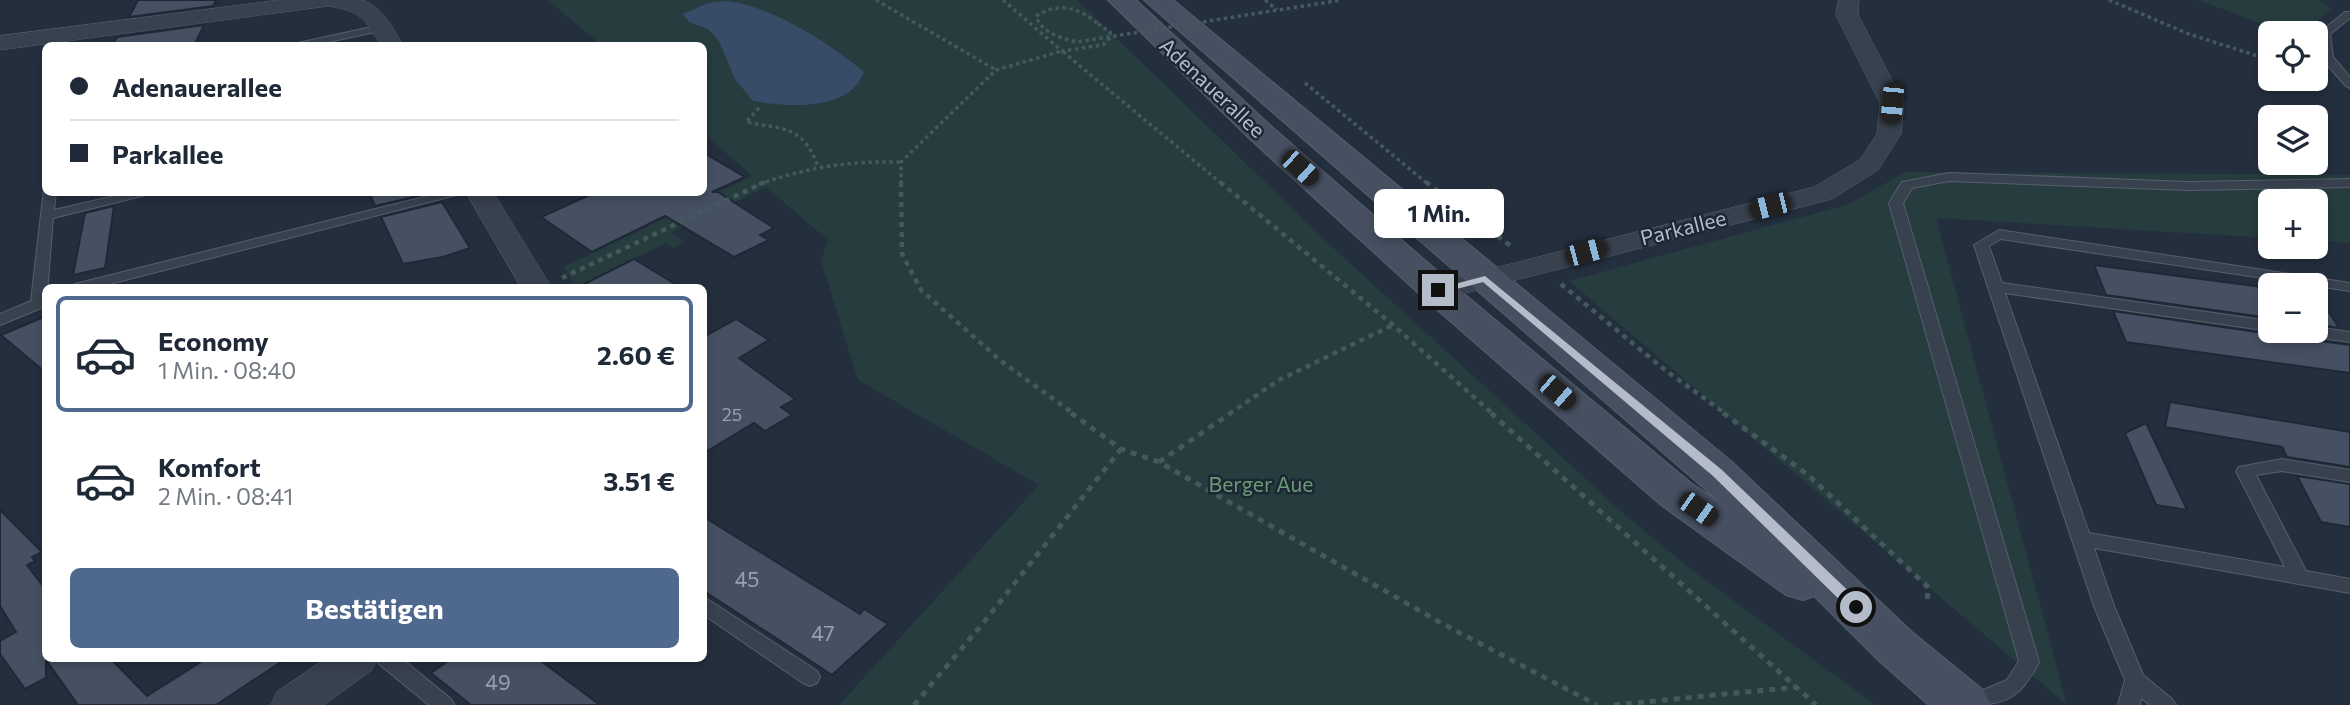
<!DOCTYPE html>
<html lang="de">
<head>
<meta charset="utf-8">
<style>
  body { margin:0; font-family:Commissioner,sans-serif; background:#f2f2f3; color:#1f2937; height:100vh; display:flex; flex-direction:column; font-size:26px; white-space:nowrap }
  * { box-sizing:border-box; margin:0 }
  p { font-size:23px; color:#747a83 }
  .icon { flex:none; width:38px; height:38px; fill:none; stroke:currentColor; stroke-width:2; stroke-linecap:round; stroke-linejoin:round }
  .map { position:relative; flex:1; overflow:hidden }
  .sheet { position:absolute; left:42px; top:284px; width:665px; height:378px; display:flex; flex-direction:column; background:#fff; border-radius:10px; box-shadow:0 4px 10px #0003 }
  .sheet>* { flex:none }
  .banner { position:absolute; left:42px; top:42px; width:665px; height:154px; border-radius:10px; box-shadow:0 4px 10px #0003; display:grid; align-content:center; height:154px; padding:0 28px; background:#fff }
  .buttons { position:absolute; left:2258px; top:21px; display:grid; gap:14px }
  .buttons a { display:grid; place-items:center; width:70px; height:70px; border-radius:10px; background:#fff; box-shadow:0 4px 10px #0003; font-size:35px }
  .end { position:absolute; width:32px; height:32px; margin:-16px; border:9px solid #b4bcc9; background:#111; box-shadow:0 0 0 4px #111 }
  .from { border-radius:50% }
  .bubble { position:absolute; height:49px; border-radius:10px; background:#fff; box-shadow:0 4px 10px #0003; font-size:23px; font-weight:700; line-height:49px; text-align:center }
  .car { position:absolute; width:21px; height:42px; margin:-21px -10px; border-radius:9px; box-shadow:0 0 5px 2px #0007; background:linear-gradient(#222 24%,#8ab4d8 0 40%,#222 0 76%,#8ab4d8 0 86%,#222 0) }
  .banner b { display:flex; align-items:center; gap:24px; height:66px; font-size:26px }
  .banner b+b { border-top:2px solid #e0e1e3 }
  .banner i { width:18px; height:18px; background:#1f2937 }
  ul { padding:12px 0 0; list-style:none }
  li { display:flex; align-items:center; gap:21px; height:116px; margin:0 14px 10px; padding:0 14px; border:4px solid transparent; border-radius:10px }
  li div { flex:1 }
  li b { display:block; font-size:26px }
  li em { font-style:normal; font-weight:700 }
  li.on { border-color:#4f688e }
  li>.icon { width:63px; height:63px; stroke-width:1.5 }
  .primary-button { display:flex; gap:14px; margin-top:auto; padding:14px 28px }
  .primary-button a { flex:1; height:80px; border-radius:10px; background:#4f688e; color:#fff; font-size:28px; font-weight:700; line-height:80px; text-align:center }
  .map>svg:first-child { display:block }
</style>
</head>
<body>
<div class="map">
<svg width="2350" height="705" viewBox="0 0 2350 705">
  <rect width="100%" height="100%" fill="#242f3e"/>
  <g fill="#263c3f">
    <path d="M548,0h529l251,243 296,271 64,53 187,138h-1036l200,-220 -181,-105 -37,-120 7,-20 -62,-53 -95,46 14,9 -11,6 -8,-5 -90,44 -13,-20 189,-91 -48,-43v-87l-103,-1z"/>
    <path d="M2199,0h120l14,10 -24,15 -3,8h-21z"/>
    <path d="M1906,172l444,3v68l-35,-3v-39h-45v37l-334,-20 131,487 -498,-424 277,-76z"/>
  </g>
  <path fill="#394c67" d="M728,1c45,6 101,42 136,71 -15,40 -76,35 -111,29l-18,-22 -16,-38 -11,-12 -19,-7 -6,-8 25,-11z"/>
  <g fill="#455162" stroke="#1f2835" stroke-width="2">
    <path d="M138,0h78l-3,6 -84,11z"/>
    <path d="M204,25l-10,21h-82l5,-9z"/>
    <path d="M704,153l41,24 -33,15h6l56,36 -14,7 9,5 -35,17 -69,-41 -73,36 -51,-35 55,-25h108z"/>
    <path d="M369,192h52l1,3 -47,11z"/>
    <path d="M442,202l28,46 -27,9 -40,7 -22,-47z"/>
    <path d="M114,206l-9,62 -32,7 12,-62z"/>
    <path d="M634,259l46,28h-102z"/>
    <path d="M2094,265l176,23v30l-164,-23z"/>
    <path d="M2315,295l4,1 20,32 -24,-4z"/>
    <path d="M2113,311l157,23 3,-3h23l10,8 44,6v28l-224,-31z"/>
    <path d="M46,316v57l-45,-38z"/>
    <path d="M736,319l33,21 -30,18 56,41 -14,8 11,8 -27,16 -11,-8 -50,30v-121l3,3z"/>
    <path d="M2170,402l180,30v35l-63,-10 -5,-10 -117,-20z"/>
    <path d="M2146,423l41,87 -31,-5 -31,-72z"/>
    <path d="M2297,476l53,8v43l-29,-5z"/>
    <path d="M0,510l42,42 -10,5 3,4 -8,4 19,25v68h64l37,38 60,-38h80l-71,47h-138l-32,-45v18l-21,11 -25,-35v-13l16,-9 -16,-26z"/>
    <path d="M704,517l156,97 4,-5 24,15 -56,51 -128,-84z"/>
    <path d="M452,658h85l63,47h-129l-40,-32z"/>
  </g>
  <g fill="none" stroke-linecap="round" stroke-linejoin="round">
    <defs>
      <g id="service">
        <path d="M2345,12h5v6l-20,16 3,23 17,20v11l-4,-2 -25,-28 -2,-25z"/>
        <path d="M381,25l5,3 -1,2 -76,16h-25z"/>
        <path d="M1949,173l239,9 162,-3v8l-162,3 -239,-9 -37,7 -9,15 136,459c-21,41 -37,43 -81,43l4,-6 45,-19 12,-19 -130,-458 13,-21z"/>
        <path d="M44,189l2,3h10l-2,18 78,-18h26l-105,26 -7,88 -46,19v-11l31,-13z"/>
        <path d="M444,192h24l-370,95h-25l2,-3z"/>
        <path d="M1999,230l351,53v8l-349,-52 -12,7 13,37 268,38v10l-265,-38 84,240 196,34 -49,-96 3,-4 43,-8 68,11v12l-68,-11 -26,4 50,96 44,8v14l-256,-45 20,58 29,69 29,24 4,6h-26l-9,-7 -1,7h-22l7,-25 -31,-74 -120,-361z"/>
        <path d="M2315,327l35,5v10l-44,-6 -8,-5h17z"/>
        <path d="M704,597l113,74 3,6 -3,6 -7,3 -7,-3 -99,-68z"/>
        <path d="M376,658h25l50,41 4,6h-26l-50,-41z"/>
      </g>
      <g id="minor">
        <path d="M280,0h82c21,7 30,27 41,46h-22c-16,-28 -20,-35 -53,-40l-328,44v-14z"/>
        <path d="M1839,0h20l-1,15 46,88 -3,31 -23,36 -46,29 -394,101 -10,-3 -5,-6 5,-6 386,-98 46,-27 17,-26 3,-31 -44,-88z"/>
        <path d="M466,192h27l58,95h-30z"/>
        <path d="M327,658h51l-6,12 -48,35h-53l6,-13z"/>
      </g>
      <path id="secondary" d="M1108,0h28l136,127 179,156 240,200 30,20 -577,-503h29l559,462 180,170 71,58 8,15h-62l-51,-45 -64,-64 -11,4 -17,-5 -125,-90 -236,-206 -175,-160z"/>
    </defs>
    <use href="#service" stroke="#565f6c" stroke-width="2"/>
    <use href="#minor" stroke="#565f6c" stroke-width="1"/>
    <use href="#secondary" stroke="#565f6c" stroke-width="2"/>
    <g stroke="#44595c" stroke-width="3.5" stroke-dasharray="3.5 3.5" stroke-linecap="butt">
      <path d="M876,0l120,70"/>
      <path d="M1003,0l59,51 41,-6 8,-8 -1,-5 -13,-9"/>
      <path d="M1265,0l12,10"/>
      <path d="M2109,0l80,34 81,26"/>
      <path d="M1259,13l83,-13"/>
      <path d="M1305,83l123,101"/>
      <path d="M759,108l-13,14c39,8 57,3 72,45"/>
      <path d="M759,184c52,-17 87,-23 142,-22"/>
      <path d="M901,184v-22l95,-92 66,-19 160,133"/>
    </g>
    <g stroke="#44595c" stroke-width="4.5" stroke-dasharray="5 5" stroke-linecap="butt">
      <path d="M901,182l1,72 19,36 80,71 73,53"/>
      <path d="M1220,182l173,143 100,89"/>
      <path d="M1426,182l86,65"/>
      <path d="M562,278l203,-96"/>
      <path d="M1561,284l104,86 61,44"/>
      <path d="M1229,414l50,-34 114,-55"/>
    </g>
    <g stroke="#44595c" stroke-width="5" stroke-dasharray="6 6" stroke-linecap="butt">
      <path d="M1071,413l50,36 38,13 284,162 154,81"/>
      <path d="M1491,413l325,292"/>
      <path d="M1723,413l84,61 122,114 -2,11"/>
      <path d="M1159,462l72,-49"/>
      <path d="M914,705l70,-83 137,-173"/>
      <path d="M1614,705l183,-18"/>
    </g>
    <use href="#service" fill="#38414e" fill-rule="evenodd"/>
    <use href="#minor" fill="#38414e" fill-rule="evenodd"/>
    <use href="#secondary" fill="#465061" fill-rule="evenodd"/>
    <path stroke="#44595c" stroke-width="3.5" stroke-dasharray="3.5 3.5" stroke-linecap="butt" d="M1097,23c-19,-16 -40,-21 -61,-7 5,17 25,22 41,26l182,-29"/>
  </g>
  <path fill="#b4bcc9" d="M1485,276l237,194 139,133v8h-10l-138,-135 -230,-194 -45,12 -6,-4z"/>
  <g text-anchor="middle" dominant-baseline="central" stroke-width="5" stroke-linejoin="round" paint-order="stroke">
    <g font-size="18" fill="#98a1af">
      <text x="732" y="414">25</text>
    </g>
    <g font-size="21" fill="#b4bcc9" stroke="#1d2633">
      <text transform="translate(1213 87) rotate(43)">Adenauerallee</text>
      <text transform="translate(1683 227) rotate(-14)">Parkallee</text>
    </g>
    <g font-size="21" fill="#6b9a76" stroke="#1d2633">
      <text x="1261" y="483">Berger Aue</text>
    </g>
    <g font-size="21" fill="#98a1af">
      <text x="747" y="578">45</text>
      <text x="823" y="632">47</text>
      <text x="498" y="681">49</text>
    </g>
  </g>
</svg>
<div class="buttons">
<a><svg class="icon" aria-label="locate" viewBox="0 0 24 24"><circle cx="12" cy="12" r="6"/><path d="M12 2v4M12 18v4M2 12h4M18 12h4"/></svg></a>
<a><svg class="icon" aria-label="layers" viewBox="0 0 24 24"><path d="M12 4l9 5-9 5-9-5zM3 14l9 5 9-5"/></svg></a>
<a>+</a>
<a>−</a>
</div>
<i class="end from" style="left:1856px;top:607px"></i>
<i class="end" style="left:1438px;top:290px"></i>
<div class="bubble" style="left:1374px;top:189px;width:130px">1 Min.</div>
<i class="car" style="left:1892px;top:103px;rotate:185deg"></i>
<i class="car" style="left:1300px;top:168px;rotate:132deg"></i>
<i class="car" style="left:1770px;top:206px;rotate:256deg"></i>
<i class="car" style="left:1586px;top:252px;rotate:75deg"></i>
<i class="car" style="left:1557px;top:392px;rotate:131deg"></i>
<i class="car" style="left:1698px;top:509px;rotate:125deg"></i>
<div class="banner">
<b><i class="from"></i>Adenauerallee</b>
<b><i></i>Parkallee</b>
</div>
<section class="sheet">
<ul>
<li class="on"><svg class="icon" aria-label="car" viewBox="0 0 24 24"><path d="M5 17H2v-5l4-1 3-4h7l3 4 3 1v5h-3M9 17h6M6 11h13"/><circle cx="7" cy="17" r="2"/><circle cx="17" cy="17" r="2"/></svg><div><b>Economy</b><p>1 Min. · 08:40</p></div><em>2.60 €</em></li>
<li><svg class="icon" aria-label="car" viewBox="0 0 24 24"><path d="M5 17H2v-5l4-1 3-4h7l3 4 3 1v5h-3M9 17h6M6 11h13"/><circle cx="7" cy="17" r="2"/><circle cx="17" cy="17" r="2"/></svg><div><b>Komfort</b><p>2 Min. · 08:41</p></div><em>3.51 €</em></li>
</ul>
<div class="primary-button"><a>Bestätigen</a></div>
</section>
</div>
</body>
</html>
